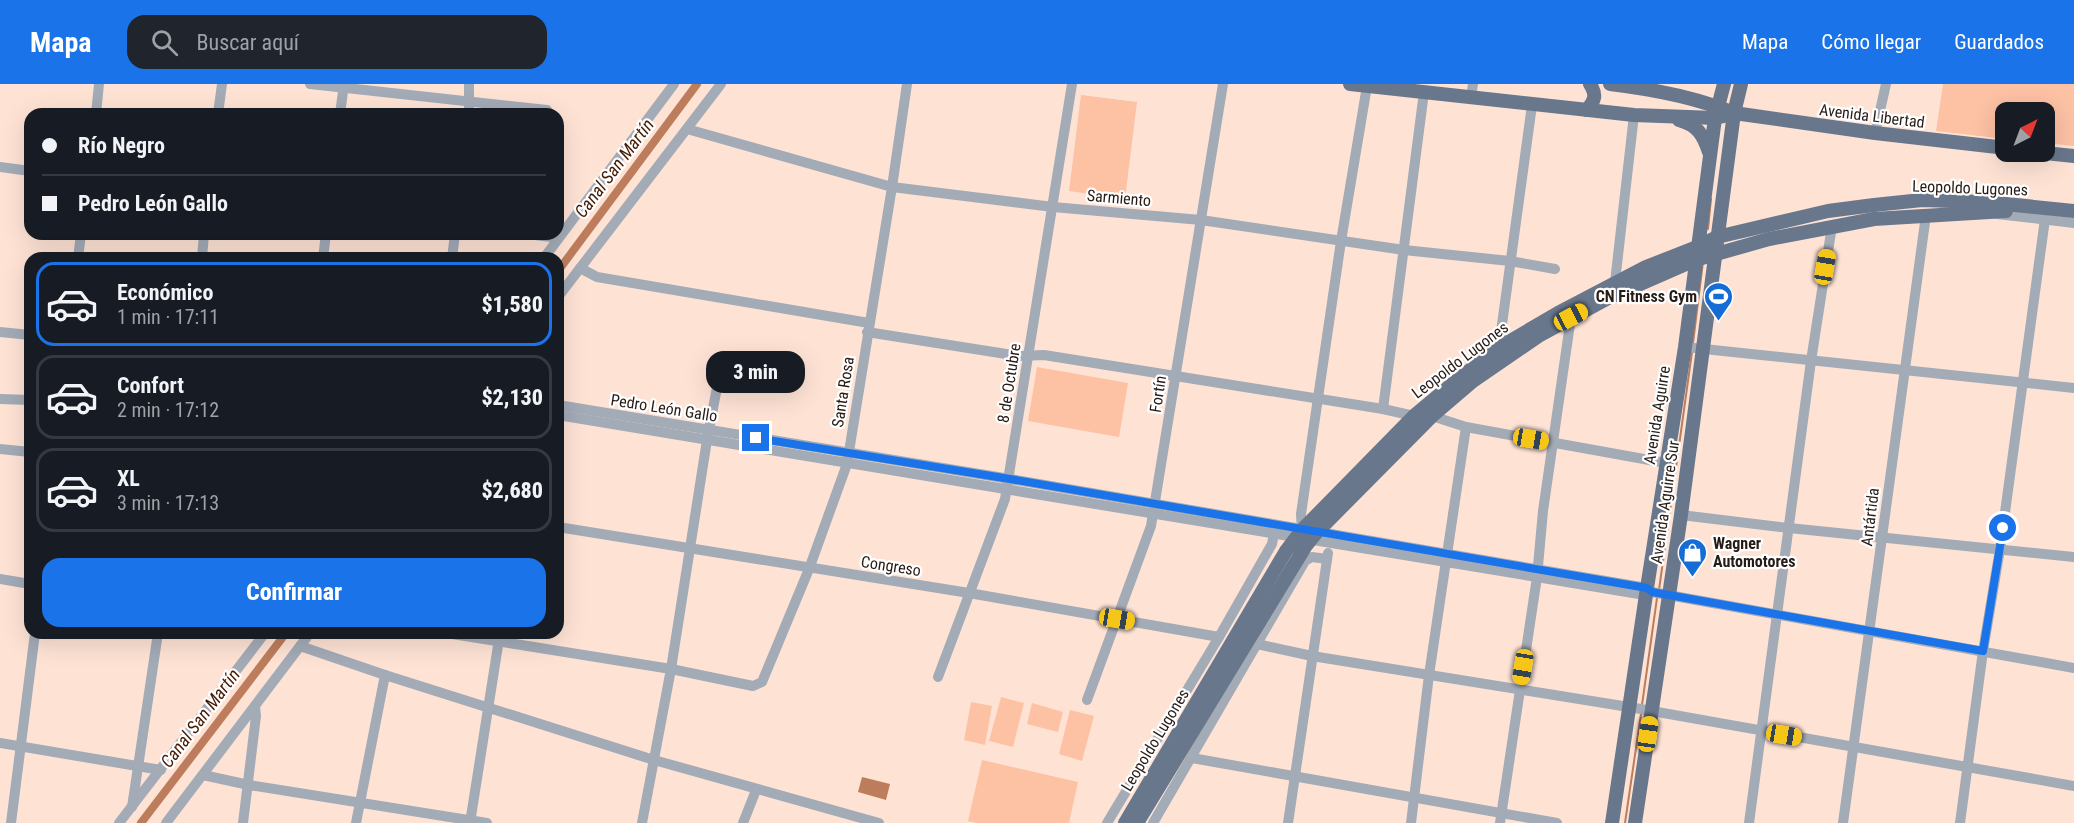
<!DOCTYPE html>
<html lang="es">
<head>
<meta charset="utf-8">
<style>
  body { margin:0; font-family:"Roboto Condensed",sans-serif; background:#20242c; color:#f1f3f6; height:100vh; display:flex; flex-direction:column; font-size:22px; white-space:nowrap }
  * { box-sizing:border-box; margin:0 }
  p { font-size:20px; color:#9ea1a6 }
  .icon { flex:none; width:33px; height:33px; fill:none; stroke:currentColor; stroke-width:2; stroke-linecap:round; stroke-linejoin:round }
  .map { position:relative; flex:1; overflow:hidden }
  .details { position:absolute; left:24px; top:168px; width:540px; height:387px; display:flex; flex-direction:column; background:#171b24; border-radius:18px; box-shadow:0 6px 24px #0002 }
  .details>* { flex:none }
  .guide { position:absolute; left:24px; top:24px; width:540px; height:132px; border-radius:18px; box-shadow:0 6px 24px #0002; display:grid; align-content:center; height:132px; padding:0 18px; background:#171b24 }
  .needle { width:39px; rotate:42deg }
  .tools { position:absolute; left:1995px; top:18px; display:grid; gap:12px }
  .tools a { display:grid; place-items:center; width:60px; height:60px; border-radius:12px; background:#171b24; box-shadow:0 6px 24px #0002; font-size:30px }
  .end { position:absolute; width:27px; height:27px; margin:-14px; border:8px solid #1a73e8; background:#fff; box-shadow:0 0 0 3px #fff }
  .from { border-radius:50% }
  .bubble { position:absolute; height:42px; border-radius:18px; background:#171b24; box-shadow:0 6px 24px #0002; font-size:20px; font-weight:800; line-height:42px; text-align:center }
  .car { position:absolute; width:18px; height:36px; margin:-18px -9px; border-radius:8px; box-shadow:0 0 4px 2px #0007; background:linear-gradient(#f5c518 24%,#345 0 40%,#f5c518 0 76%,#345 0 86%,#f5c518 0) }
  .guide b { display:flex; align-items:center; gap:21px; height:57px; font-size:22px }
  .guide b+b { border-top:2px solid #363941 }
  .guide i { width:15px; height:15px; background:#f1f3f6 }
  ul { padding:10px 0 0; list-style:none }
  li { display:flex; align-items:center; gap:18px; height:84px; margin:0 12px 9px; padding:0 6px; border:3px solid #363941; border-radius:18px }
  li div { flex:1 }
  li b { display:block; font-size:22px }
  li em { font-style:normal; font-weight:800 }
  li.current { border-color:#1a73e8 }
  li>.icon { width:54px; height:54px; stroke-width:1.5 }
  .cta { display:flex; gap:12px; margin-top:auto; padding:12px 18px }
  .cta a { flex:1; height:69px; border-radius:18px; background:#1a73e8; color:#fff; font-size:24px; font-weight:800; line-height:69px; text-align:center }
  header { display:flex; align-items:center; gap:36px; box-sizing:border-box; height:84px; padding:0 30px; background:#1a73e8; color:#fff }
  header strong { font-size:28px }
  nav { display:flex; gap:33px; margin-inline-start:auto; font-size:21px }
  .search { width:420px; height:54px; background:#20242c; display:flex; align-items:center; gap:15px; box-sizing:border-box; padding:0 21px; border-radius:18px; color:#9ea1a6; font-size:22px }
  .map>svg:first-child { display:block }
</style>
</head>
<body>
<header>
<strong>Mapa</strong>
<div class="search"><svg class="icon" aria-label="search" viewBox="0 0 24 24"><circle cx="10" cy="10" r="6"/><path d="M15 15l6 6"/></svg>Buscar aquí</div>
<nav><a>Mapa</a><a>Cómo llegar</a><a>Guardados</a></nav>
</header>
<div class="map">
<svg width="2074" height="739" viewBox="0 0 2074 739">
  <rect width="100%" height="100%" fill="#fee3d5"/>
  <g fill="#fdc1a4">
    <path d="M1943,0h131v62l-29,-3 -1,-31h-38l-1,27 -69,-8z"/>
    <path d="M1081,11l56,7 -12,97 -56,-8z"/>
    <path d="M1037,283l91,16 -9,54 -91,-16z"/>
    <path d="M1001,613l23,6 -11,44 -24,-6z"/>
    <path d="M971,618l21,4 -7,39 -21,-5z"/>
    <path d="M1032,619l31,9 -5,20 -31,-8z"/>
    <path d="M1070,626l24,6 -12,45 -23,-7z"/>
    <path d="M982,676l96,22 -9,41h-93l-8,-2z"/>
  </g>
  <path fill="#bd7d5c" d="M862,693l28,7 -4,16 -28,-8z"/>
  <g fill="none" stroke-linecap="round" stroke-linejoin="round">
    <g stroke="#bd7d5c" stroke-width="2">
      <path d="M1708,145l3,-30"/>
      <path d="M1693,259l10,-81"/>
      <path d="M1659,506l33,-238"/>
      <path d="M1642,621l15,-107"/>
      <path d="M1625,739l16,-109"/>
    </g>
    <g stroke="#bd7d5c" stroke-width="8">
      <path d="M558,187l139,-187"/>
      <path d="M141,739l145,-190"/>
    </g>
    <g stroke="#a3abb7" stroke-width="10">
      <path d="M310,0l237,26"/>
      <path d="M1471,13l2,-13"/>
      <path d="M96,30l3,-30"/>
      <path d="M218,30l4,-30"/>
      <path d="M340,30l4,-30"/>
      <path d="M469,30v-30"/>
      <path d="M687,45l205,58 161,20 148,13 203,30 106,11 45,8"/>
      <path d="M1875,49l11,-49"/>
      <path d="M0,83l30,4"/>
      <path d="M1997,130l77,9"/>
      <path d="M528,150l30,4"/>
      <path d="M78,174l3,-24"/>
      <path d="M202,174l2,-24"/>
      <path d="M323,174l3,-24"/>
      <path d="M452,174l3,-24"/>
      <path d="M544,174l130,-174"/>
      <path d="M580,184l17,9 272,46"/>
      <path d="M1615,198l19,-167"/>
      <path d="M558,213l163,-213"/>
      <path d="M0,248l30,3"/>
      <path d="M867,248l152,24 25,-1 339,54 31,7"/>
      <path d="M1500,263v-8l32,-234"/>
      <path d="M1685,263l389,41"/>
      <path d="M0,315l30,1"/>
      <path d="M558,321l452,74 637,109 4,4"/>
      <path d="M1383,325l41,-317"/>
      <path d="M558,331l1087,180 7,-3 16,3 406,73"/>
      <path d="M1432,332l34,11 200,36"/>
      <path d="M0,365l30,3"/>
      <path d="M1681,431l108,13 285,29"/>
      <path d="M558,443l411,66 250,44"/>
      <path d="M1302,446l-1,-16 40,-273 26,-155"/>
      <path d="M0,495l30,5"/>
      <path d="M446,549l225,36 82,17 9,-4 47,-113 38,-105 45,-277 15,-103"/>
      <path d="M1257,560l55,12 323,52 439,78"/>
      <path d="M300,562l85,29 269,85 225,63"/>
      <path d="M938,593l67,-178 67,-415"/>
      <path d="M1087,616l64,-174 72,-442"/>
      <path d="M0,659l161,27"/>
      <path d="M1192,674l365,65"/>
      <path d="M203,691l46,10 238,38"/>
      <path d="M132,723l26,-174"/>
      <path d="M11,739l24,-190"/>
      <path d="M119,739l146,-190"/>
      <path d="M166,739l144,-190"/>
      <path d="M243,739l13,-107 -1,-10"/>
      <path d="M356,739l29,-148"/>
      <path d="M470,739l30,-190"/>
      <path d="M642,739l29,-154 36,-229 16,-84"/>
      <path d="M743,739l13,-33"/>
      <path d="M1107,739l112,-186 53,-93 3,-16"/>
      <path d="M1153,739l152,-262 7,-4 15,2"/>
      <path d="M1288,739l40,-270"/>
      <path d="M1411,739l18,-148 37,-248"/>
      <path d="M1500,739l37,-246 6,-66 28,-194"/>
      <path d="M1749,739l62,-462 21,-135"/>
      <path d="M1843,739l83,-608"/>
      <path d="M1960,739l23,-172 17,-102 45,-330"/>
    </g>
    <g stroke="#68778c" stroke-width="14">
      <path d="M1350,0l284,31 81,3 9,-2"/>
      <path d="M1610,0c42,5 85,13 124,29l141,20 131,15"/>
      <path d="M1587,26c8,-10 10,-15 3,-26"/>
      <path d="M1679,36c18,5 24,14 30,32"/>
      <path d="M2035,68l39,4"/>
      <path d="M1125,739l161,-272 16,-21 112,-114 48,-40 38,-29 58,-34 88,-46 51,-20 20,-10 111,-26 46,-6 48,-5 64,2 88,9"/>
      <path d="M1137,739l168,-276 12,-15 115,-116 41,-35 67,-46 68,-37 87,-38 74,-21 105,-20 132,-8"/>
      <path d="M1612,739l35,-235 38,-241 30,-229 9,-34"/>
      <path d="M1635,739l46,-308 53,-402 7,-29"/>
    </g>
  </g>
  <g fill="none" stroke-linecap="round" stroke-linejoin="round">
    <path stroke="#1a73e8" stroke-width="8" d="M756,354l254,41 637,109 5,4 331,59 20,-123"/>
  </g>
  <defs>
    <symbol id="stadium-pin" viewBox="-11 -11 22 30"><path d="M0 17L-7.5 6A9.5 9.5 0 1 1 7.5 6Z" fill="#156cd5" stroke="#fff"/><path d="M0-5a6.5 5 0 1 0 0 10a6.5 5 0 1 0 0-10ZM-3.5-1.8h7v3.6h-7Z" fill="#fff"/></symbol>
    <symbol id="shop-pin" viewBox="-11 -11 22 30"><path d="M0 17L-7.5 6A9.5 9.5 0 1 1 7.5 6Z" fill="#156cd5" stroke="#fff"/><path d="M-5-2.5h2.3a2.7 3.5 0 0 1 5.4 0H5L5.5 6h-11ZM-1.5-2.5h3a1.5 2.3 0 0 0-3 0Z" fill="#fff"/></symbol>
  </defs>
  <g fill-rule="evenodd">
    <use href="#stadium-pin" x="1702" y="196" width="33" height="45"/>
    <use href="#shop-pin" x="1676" y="452" width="33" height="45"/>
  </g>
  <g text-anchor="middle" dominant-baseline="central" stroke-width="4.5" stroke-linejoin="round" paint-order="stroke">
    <g font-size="16" fill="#271b15" stroke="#fff">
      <text transform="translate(1872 32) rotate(7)">Avenida Libertad</text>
      <text transform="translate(1970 104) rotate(2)">Leopoldo Lugones</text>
      <text transform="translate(1119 114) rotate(5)">Sarmiento</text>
      <text transform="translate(1460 276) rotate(-37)">Leopoldo Lugones</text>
      <text transform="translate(1009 299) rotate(-81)">8 de Octubre</text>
      <text transform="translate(843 308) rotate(-81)">Santa Rosa</text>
      <text transform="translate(1158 310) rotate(-81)">Fortín</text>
      <text transform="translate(664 324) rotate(9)">Pedro León Gallo</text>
      <text transform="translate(1657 331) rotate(-81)">Avenida Aguirre</text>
      <text transform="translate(1665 418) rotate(-82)">Avenida Aguirre Sur</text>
      <text transform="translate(1870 433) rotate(-83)">Antártida</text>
      <text transform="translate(891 482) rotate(9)">Congreso</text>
      <text transform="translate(1155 656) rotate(-59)">Leopoldo Lugones</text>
    </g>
    <g font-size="16" font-weight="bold" fill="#271b15" stroke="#fff" text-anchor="end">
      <text x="1697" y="212">CN Fitness Gym</text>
      <text x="1713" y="459" text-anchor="start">Wagner<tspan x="1713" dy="18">Automotores</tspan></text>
    </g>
    <g font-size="18" font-style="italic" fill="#451b02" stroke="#fff">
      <text transform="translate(614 84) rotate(-53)">Canal San Martín</text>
      <text transform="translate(200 634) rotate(-53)">Canal San Martín</text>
    </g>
  </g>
</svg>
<div class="tools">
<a><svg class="needle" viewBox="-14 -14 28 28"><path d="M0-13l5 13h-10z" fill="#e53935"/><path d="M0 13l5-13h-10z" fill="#9ea1a6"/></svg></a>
</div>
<i class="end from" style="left:2003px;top:444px"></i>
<i class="end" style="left:756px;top:354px"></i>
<div class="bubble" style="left:706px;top:267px;width:99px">3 min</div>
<i class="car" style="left:1825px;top:183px;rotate:10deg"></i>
<i class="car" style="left:1571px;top:233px;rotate:62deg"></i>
<i class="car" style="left:1531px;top:355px;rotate:100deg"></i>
<i class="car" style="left:1117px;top:535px;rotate:100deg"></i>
<i class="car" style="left:1523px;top:583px;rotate:189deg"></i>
<i class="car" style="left:1648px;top:650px;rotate:8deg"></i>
<i class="car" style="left:1784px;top:651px;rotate:100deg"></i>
<div class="guide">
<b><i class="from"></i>Río Negro</b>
<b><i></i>Pedro León Gallo</b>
</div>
<section class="details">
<ul>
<li class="current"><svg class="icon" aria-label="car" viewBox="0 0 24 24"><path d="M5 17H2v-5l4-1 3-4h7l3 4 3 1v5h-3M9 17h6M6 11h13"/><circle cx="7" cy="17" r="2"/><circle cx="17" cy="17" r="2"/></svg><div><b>Económico</b><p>1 min · 17:11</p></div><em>$1,580</em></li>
<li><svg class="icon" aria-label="car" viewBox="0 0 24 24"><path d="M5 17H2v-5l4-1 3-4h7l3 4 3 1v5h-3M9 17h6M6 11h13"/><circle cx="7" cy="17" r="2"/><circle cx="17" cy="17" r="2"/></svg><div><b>Confort</b><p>2 min · 17:12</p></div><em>$2,130</em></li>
<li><svg class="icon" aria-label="car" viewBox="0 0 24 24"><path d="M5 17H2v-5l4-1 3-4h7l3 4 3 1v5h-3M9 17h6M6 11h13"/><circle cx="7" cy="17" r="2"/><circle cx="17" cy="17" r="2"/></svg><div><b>XL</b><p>3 min · 17:13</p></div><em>$2,680</em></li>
</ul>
<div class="cta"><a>Confirmar</a></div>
</section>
</div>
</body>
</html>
